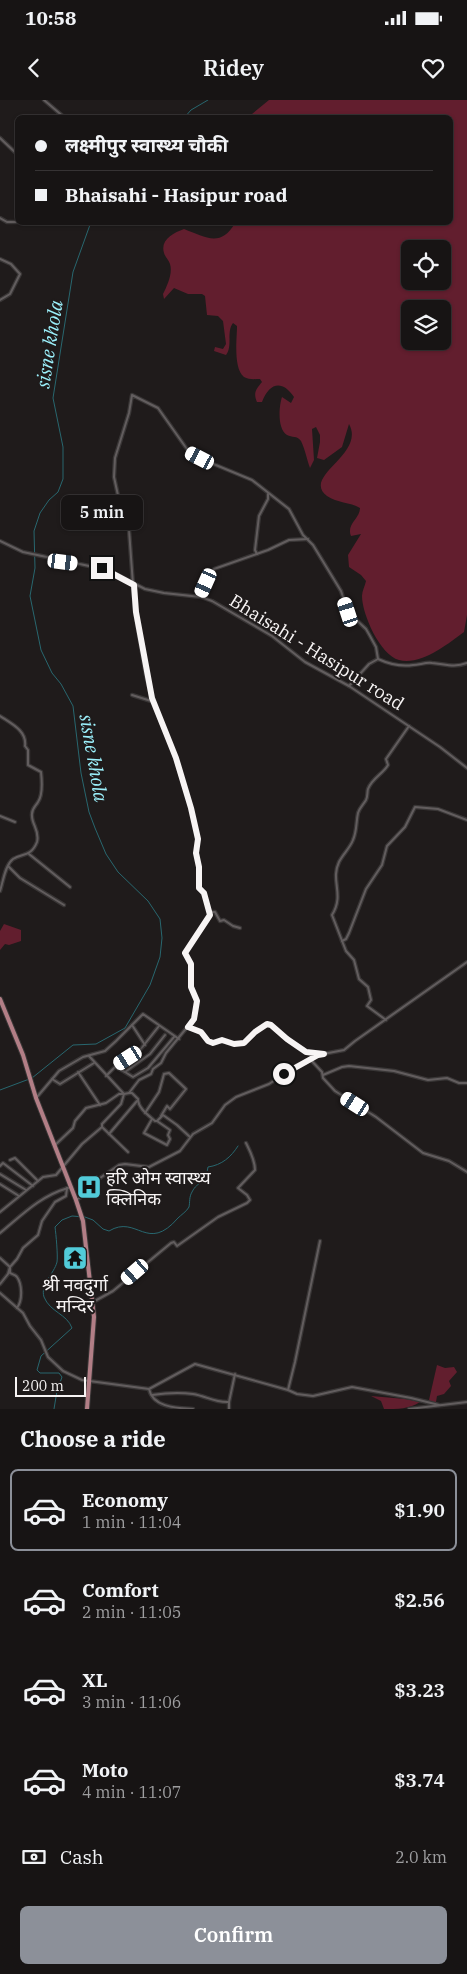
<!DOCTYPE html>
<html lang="en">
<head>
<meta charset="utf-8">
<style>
  body { margin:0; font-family:"IBM Plex Serif","Noto Sans Devanagari",serif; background:#201d1d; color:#f1f3f6; height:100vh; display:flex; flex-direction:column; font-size:19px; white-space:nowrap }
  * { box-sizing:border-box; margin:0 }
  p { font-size:16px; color:#9e9ea0 }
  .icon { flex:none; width:28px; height:28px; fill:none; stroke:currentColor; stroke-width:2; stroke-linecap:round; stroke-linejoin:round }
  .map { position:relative; height:1309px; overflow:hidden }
  .sheet { display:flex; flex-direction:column; background:#171414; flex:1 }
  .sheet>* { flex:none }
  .guide { position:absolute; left:15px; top:15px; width:438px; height:110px; border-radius:8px; box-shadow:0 1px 4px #0004,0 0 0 1px #363334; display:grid; align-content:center; height:110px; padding:0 20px; background:#171414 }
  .tools { position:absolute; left:401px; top:140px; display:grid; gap:10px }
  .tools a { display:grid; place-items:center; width:50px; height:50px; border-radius:8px; background:#171414; box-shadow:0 1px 4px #0004,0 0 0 1px #363334; font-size:25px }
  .scale { position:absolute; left:15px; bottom:12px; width:71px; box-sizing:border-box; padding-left:5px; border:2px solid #f7f4f4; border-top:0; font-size:14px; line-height:18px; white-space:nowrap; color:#f7f4f4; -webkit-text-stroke:4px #1f1b1b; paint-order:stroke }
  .end { position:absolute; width:22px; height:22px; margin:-11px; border:6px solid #f7f4f4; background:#111; box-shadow:0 0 0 2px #111 }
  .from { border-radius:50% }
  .bubble { position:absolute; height:35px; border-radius:8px; background:#171414; box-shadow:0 1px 4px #0004,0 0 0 1px #363334; font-size:16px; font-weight:600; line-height:35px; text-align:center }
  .car { position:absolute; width:15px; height:30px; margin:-15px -8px; border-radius:6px; box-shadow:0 0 4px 1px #0007; background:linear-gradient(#fff 24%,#345 0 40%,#fff 0 76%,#345 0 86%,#fff 0) }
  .guide b { display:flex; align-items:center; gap:18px; height:48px; font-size:19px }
  .guide b+b { border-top:1px solid #363334 }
  .guide i { width:12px; height:12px; background:#f1f3f6 }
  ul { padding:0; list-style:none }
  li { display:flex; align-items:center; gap:15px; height:82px; margin:0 10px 8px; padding:0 10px; border:2px solid transparent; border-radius:8px }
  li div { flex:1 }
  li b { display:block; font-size:19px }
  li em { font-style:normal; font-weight:600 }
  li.current { border-color:#8c9099 }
  li>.icon { width:45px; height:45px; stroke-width:1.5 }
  h2 { padding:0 20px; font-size:22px; line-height:60px }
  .pay { display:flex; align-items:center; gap:12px; height:55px; padding:0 20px; font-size:19px }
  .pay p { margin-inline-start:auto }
  .primary-button { display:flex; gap:10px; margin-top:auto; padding:10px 20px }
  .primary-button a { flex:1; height:58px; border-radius:8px; background:#8c9099; color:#fff; font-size:20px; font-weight:600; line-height:58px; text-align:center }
  .status { display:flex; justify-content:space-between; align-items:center; height:35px; padding:0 25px; background:#171414; direction:ltr }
  .status svg { height:14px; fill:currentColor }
  header { display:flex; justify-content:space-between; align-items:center; height:65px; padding:0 20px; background:#171414; font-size:22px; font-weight:600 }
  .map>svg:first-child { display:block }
</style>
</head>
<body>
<div class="status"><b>10:58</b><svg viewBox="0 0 49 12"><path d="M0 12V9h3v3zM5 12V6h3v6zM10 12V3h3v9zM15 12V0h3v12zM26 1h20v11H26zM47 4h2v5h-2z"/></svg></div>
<header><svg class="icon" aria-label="back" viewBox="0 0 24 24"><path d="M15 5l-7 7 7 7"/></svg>Ridey<svg class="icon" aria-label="heart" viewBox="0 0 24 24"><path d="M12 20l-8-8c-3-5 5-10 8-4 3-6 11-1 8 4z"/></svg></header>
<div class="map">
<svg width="467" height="1309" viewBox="0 0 467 1309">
  <rect width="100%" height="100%" fill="#1f1b1b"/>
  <g fill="#621e2e" fill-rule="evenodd">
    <path d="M269,0h198v515l-3,17c-16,12 -44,34 -65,28 -19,-5 -37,-46 -37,-64 0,-5 3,-10 4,-15l-5,-6 -12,-8 -1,-12 13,-21 -10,2c-5,-12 9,-17 9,-28 -10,-6 -23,-5 -33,-12 -26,-20 39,-41 22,-72l-7,23 -18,13 -7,-2 3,-16v-7l-4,-8 -4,2 2,31 -4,8c-3,-8 -5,-19 -9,-27 -4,-6 -9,-3 -14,-6 -10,-6 -8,-29 -5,-38l9,6 3,-6c-12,-18 -25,-14 -32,5h-5c-4,-9 -1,-13 5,-20l-2,-3c-5,0 -11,1 -16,-2 -11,-9 -7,-38 -7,-51l-4,-3c-7,9 0,23 -7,32l-12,-4 1,-4 8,2 3,-5 -3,-23 -5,-5 -11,-1 -2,-19 -3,-2h-14l-14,-6 -10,11 -1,-5c4,-8 10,-21 7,-30 -1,-4 -5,-7 -6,-11 -4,-13 9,-20 20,-24 21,8 37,19 51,-6l215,-1v-104l-197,-1 -1,-3zM410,149h32v32h-32zM410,209h32v32h-32z"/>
    <path d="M4,824l17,6v11l-12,4 -4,-1 -5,6v-19z"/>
    <path d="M437,1265l8,3 9,-1 3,5 -8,9 2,5 -7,8 -7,2 -1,6h-6l-1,-2z"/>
    <path d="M371,1296l34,3 15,3c-10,7 -23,7 -36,7l-3,-8z"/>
  </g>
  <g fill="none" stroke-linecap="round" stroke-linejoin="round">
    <g stroke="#28676f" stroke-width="1">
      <path d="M184,18l7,-8 17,-10"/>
      <path d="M0,990l32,-12 41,-33 23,-1 29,-16 25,-43 10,-28 2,-19 -2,-19 -12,-18 -30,-29 -12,-18 -11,-26 -6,-16 -8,-39 -8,-67 -12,-22 -9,-11 -11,-23 -11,-54 5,-28 -1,-37 6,-18 9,-13 9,-8 5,-13v-32l-10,-49 20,-126 18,-50"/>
      <path d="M54,1309l3,-18 5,-14 -3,-4h-19l-3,-3 4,-14 31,-28c-5,-14 -22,-16 -28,-31 -4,-13 10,-23 13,-35 1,-6 -1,-28 -2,-35l7,-7 10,-4 13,1 8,3 10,9 6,2c28,-17 38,23 69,-13 3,-3 9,-7 11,-11 1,-5 0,-10 3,-15 6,-12 13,-6 16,-25 14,-2 23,-10 30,-21"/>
    </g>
    <defs>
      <g id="street">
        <path d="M44,0l21,18"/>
        <path d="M0,38l18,17"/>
        <path d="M0,118l7,4h11"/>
        <path d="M19,122h20"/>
        <path d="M0,159l11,5 9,10 -10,20 -10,6"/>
        <path d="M0,441l23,11 85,18 37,19 19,4 37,4 11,4 60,35 33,26 44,24 91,61 27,21"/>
        <path d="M257,454l-2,-4 4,-34 9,-17v-5"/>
        <path d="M201,497l13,-28 54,-19 21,-10 19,-1"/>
        <path d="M349,586l20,-22 9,-5"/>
        <path d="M132,595l19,6"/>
        <path d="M0,616c12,8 27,15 25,30l3,4v15l13,7c1,9 2,23 -3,30 -3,5 -7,7 -6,14 0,9 8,15 5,26 -6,15 -14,11 -24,17 -8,6 -10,23 -13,32"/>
        <path d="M0,716l15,6"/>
        <path d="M29,754l41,33"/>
        <path d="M8,766l12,12 44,27"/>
        <path d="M210,812h5l5,9 4,-1 9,6 7,2"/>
        <path d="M342,841l4,-2 3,-6 17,-44 16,-24 5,-19 18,-19 10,-20 23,2 29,11"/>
        <path d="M386,920l-19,-14 4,-6 -3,-13 -9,-8 -5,-19 -8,-9 -14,-36c13,-21 -2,-34 7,-53 4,-8 11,-14 14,-22 4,-9 3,-18 5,-27 2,-6 5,-8 8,-13 2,-4 1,-8 2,-11 4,-11 15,-15 20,-24l-2,-6 23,-33"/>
        <path d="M132,925l13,20"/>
        <path d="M188,927l13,6 7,8 5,2 9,-2 13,3 9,-1 11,-11 12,-8 4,1 16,14 19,13 13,1"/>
        <path d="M89,956l35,38"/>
        <path d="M310,959l12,13 1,6 12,13 41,26 47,36 26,8 18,11"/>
        <path d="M115,967l10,5 25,-18 15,-19"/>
        <path d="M78,972l22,33"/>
        <path d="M125,972l8,5 15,-9 26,-31"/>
        <path d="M323,975l19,-8 7,-1 45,5 34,9 19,-2 12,5h8"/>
        <path d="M106,976l9,-9 25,-17 19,-24"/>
        <path d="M52,979l8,5 34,-21"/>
        <path d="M129,993h3l6,6c0,9 10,16 17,22h2l6,-6 14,10 13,12"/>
        <path d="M37,997l22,-26 24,-14 22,-6 11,-10 27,-27 36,25"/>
        <path d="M145,1013l14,-21 5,-18 5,-1 17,16 -16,20 -3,-3 -6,10"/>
        <path d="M152,1019l-8,14 23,12 3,-6 -2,-4 2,-5 -13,-9"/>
        <path d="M102,1027l26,25"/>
        <path d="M109,1034l28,-33"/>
        <path d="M54,1046l19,-18 2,-7 11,-13 20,-5 13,-9h5"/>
        <path d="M10,1060l5,-2 23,23"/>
        <path d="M0,1066l3,-3 30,23"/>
        <path d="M0,1074l26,16"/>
        <path d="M0,1084l19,12"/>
        <path d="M76,1100l10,-6 14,-16 19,-13 6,-1 24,3 31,-16 13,-17 19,-11 13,-18 11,-8 33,-13 27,-18 22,-11 26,-5 11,-9 112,-79"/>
        <path d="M0,1112l43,-35 13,-2 26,-31 20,-17v-3l19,-20 3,-10 5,-1 10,-13 12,-6 2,-5 8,-6 5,-10 28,-34 3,-18 -6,-14v-23l-6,-11 24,-35c2,-7 -5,-25 -10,-30v-21l-3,-14 2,-14 -7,-31 -19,-60 -19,-45 -7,-28 -11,-63 -7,-96 -2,-6 -7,-10 -5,-23 1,-19 14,-45 3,-18 26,13 31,44 22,11 41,17 37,29 14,26 10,10 28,46 7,21 18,17 4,7 6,11 2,12c11,5 22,8 35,6 6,0 13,-3 19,-2 13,1 22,5 35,0"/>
        <path d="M0,1133c22,-18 40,-37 68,-45"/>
        <path d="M0,1158l10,9v6c2,1 6,2 7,4 5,7 6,23 0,31"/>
        <path d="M0,1184l8,-10 2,-7 7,-8 6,-11 15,-13 4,-14 13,-19 11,-6 1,-8"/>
        <path d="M0,1193l23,20 7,13 11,14 7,17 15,14 19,9 67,9 46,-25 93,26 7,-28 25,-121"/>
        <path d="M93,1202l20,-11 58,-48 3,-1 3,4 41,-29 29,-14 3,-3 -3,-5 -9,-7 17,-18c0,-10 -5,-19 -9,-27"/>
        <path d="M149,1289c4,19 29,19 44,20"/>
        <path d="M288,1290l9,4 16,2 39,-9 59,11 28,7"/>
        <path d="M152,1295c13,-2 28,-3 41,-1 13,2 22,9 36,8l6,-28"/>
        <path d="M229,1309v-7"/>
        <path d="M409,1309l58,-7"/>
      </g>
      <path id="primary" d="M0,899l23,56 13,43 40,102 7,21 11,96 -7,92"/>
    </defs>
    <use href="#street" stroke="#393636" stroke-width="4.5"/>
    <use href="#primary" stroke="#393636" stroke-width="6"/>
    <use href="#street" stroke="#625d5e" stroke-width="2"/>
    <use href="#primary" stroke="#b27e86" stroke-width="4"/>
  </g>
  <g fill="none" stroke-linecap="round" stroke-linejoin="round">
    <path stroke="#f7f4f4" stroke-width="6" d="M102,468l32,17 2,27 16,86 24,60 15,50 7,31 -2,14 3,14v21l5,5 6,22 -25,38 6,11v23l6,14 -3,18 -6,8 13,5 7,9 5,2 9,-3 12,4 10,-1 11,-11 12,-8 4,1 16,14 19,13 18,2 -6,1 -34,19"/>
  </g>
  <defs>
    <symbol id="hospital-square" viewBox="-11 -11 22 22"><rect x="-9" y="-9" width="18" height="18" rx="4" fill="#52cbd9" stroke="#1f1b1b"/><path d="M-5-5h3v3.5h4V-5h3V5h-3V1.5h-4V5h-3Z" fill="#111"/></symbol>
    <symbol id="temple-square" viewBox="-11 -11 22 22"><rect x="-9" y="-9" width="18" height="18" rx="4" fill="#52cbd9" stroke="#1f1b1b"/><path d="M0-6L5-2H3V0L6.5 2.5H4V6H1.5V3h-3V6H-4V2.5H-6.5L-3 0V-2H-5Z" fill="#111"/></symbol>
  </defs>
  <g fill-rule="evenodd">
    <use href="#hospital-square" x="75" y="1073" width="28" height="28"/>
    <use href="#temple-square" x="61" y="1144" width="28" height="28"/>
  </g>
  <g text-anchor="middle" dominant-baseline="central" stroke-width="4" stroke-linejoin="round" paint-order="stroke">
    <g font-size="18" fill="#f7f4f4" stroke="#1f1b1b">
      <text transform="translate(317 552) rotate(32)">Bhaisahi - Hasipur road</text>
    </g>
    <g font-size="18" fill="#f7f4f4" stroke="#1f1b1b" text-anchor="start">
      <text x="106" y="1077">हरि ओम स्वास्थ्य<tspan x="106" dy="21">क्लिनिक</tspan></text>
      <text x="75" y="1184" text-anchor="middle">श्री नवदुर्गा<tspan x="75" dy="21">मन्दिर</tspan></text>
    </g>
    <g font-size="19" font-style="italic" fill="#9cf1fc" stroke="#1f1b1b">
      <text transform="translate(49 244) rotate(-81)">sisne khola</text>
      <text transform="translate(94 658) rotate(80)">sisne khola</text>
    </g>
  </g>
</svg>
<div class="tools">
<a><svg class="icon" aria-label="locate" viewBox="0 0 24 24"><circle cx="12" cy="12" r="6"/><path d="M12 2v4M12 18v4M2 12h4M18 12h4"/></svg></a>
<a><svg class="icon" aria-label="layers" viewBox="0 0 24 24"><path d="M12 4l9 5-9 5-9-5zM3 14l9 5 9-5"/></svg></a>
</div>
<div class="scale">200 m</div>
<i class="end from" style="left:284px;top:974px"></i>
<i class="end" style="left:102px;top:468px"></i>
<div class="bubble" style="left:61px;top:395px;width:82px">5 min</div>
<i class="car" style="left:200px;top:358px;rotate:297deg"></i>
<i class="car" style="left:63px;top:462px;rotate:97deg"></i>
<i class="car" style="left:206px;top:483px;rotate:204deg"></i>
<i class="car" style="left:348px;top:512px;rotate:342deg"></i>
<i class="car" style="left:128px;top:958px;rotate:237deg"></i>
<i class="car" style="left:355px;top:1004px;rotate:302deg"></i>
<i class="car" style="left:135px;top:1172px;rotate:229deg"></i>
<div class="guide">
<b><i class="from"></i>लक्ष्मीपुर स्वास्थ्य चौकी</b>
<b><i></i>Bhaisahi - Hasipur road</b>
</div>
</div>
<section class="sheet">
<h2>Choose a ride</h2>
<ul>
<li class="current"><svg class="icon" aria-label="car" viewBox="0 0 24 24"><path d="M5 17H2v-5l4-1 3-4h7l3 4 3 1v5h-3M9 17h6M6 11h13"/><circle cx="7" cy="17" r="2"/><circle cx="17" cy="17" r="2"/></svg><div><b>Economy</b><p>1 min · 11:04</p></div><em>$1.90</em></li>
<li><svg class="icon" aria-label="car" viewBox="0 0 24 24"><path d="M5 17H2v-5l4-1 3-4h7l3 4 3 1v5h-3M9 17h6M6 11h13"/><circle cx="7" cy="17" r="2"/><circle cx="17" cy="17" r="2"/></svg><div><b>Comfort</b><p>2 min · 11:05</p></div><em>$2.56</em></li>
<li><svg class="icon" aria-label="car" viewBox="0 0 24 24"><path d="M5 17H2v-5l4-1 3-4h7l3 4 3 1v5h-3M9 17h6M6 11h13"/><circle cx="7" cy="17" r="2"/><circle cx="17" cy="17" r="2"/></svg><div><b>XL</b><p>3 min · 11:06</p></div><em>$3.23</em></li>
<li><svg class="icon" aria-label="car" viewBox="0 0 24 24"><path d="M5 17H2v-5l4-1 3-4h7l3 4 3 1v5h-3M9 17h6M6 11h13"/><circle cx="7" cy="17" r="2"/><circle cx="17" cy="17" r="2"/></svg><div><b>Moto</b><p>4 min · 11:07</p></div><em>$3.74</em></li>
</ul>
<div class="pay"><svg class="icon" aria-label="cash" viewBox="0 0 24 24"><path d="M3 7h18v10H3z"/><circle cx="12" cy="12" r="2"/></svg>Cash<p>2.0 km</p></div>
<div class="primary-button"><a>Confirm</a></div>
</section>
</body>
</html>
